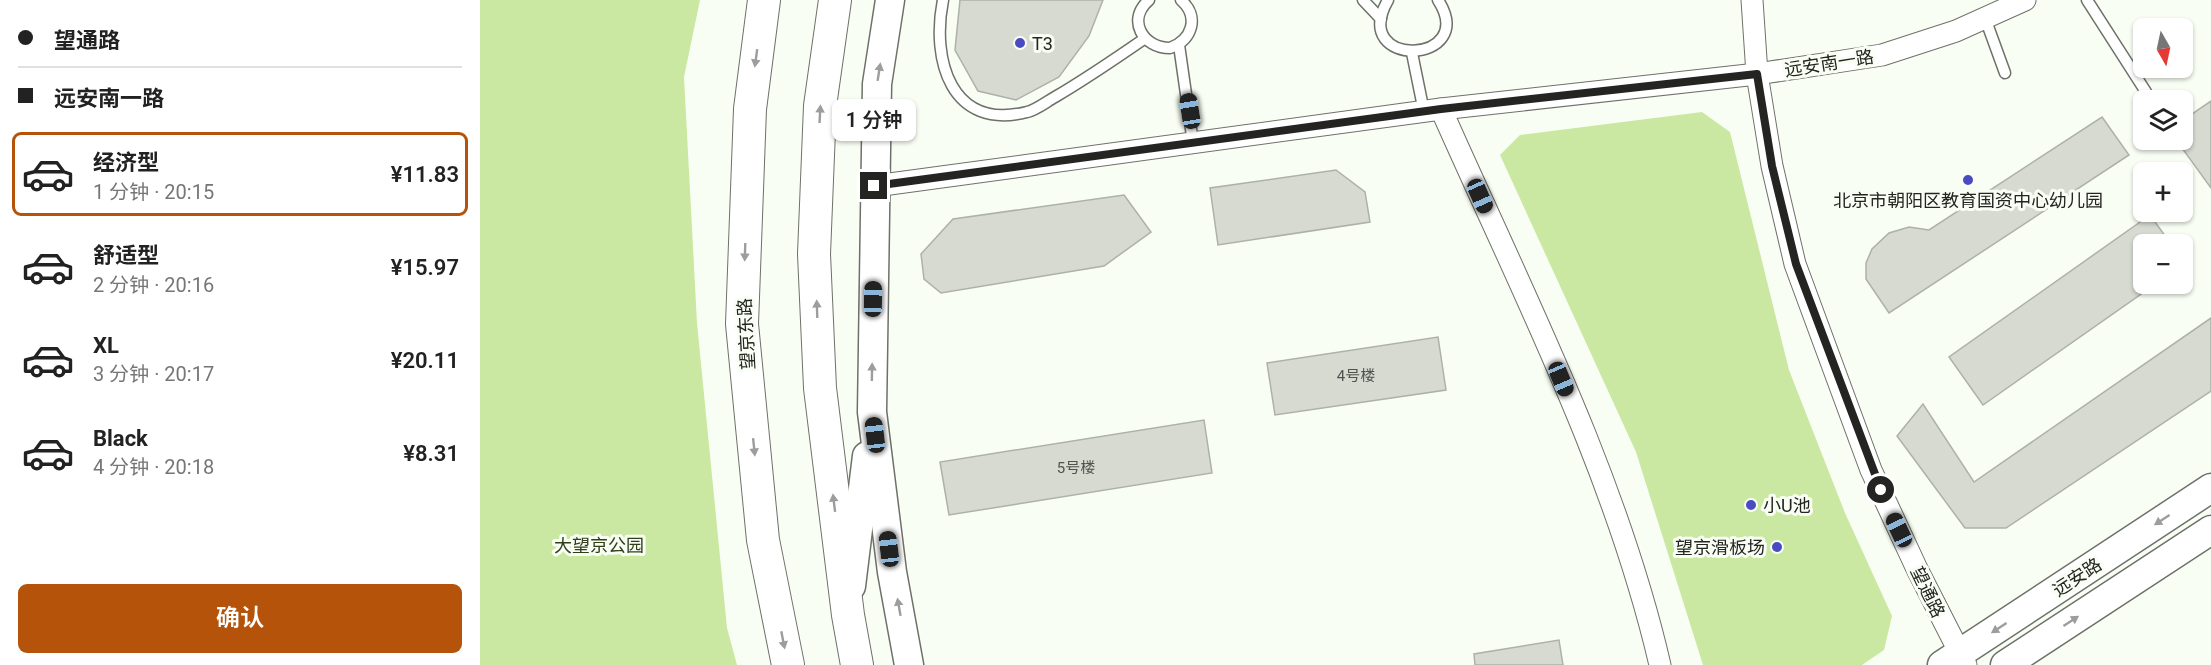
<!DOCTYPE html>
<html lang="zh">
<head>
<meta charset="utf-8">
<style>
  body { margin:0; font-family:Roboto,"Noto Sans SC",sans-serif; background:#f6f6f6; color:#222; height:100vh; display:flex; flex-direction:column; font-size:22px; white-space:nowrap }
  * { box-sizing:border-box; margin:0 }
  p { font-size:20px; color:#767676 }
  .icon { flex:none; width:33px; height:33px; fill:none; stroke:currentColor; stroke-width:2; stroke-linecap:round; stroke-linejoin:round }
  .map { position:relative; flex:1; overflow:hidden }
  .panel { display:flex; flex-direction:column; background:#fff; width:480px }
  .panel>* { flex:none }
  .guide { display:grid; align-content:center; height:132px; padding:0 18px; background:#fff }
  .needle { width:39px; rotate:171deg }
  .buttons { position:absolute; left:1653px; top:18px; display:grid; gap:12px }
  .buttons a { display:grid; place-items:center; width:60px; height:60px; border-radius:9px; background:#fff; box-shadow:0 2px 4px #0004; font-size:30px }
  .end { position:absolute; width:27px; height:27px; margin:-14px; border:8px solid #242522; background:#fff; box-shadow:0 0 0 3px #fff }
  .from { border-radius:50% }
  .bubble { position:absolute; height:42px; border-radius:9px; background:#fff; box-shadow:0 2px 4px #0004; font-size:20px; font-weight:600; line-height:42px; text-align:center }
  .car { position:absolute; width:18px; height:36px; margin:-18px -9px; border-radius:8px; box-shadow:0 0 4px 2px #0007; background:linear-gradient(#222 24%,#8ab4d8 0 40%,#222 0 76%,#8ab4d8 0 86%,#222 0) }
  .guide b { display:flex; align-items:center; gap:21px; height:57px; font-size:22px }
  .guide b+b { border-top:2px solid #e0e0e0 }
  .guide i { width:15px; height:15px; background:#222 }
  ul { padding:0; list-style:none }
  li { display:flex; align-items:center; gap:18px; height:84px; margin:0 12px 9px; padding:0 6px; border:3px solid transparent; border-radius:9px }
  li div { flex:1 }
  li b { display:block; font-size:22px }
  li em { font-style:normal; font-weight:600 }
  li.on { border-color:#b45309 }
  li>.icon { width:54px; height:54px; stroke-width:1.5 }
  .action { display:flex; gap:12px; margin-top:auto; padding:12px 18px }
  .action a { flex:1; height:69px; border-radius:9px; background:#b45309; color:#fff; font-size:24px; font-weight:600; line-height:69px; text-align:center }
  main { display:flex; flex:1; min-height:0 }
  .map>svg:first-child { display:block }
</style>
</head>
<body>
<main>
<section class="panel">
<div class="guide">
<b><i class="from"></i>望通路</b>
<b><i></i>远安南一路</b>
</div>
<ul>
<li class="on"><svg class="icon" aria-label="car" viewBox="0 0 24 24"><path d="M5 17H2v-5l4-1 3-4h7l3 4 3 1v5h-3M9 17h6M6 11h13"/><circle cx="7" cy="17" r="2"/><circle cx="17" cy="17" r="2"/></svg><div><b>经济型</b><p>1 分钟 · 20:15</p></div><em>¥11.83</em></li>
<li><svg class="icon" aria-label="car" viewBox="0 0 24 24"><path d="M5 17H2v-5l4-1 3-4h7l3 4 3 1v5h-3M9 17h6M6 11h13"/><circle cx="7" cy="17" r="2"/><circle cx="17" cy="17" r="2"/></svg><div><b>舒适型</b><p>2 分钟 · 20:16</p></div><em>¥15.97</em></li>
<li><svg class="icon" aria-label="car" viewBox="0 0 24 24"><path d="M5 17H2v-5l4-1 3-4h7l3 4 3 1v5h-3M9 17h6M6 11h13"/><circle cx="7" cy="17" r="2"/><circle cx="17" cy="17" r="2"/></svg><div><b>XL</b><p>3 分钟 · 20:17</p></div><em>¥20.11</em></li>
<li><svg class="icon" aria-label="car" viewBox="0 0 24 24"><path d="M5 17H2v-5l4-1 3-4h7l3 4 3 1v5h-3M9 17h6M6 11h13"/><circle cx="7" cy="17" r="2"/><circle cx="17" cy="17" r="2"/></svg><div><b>Black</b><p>4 分钟 · 20:18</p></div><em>¥8.31</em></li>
</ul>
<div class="action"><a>确认</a></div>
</section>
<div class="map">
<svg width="1731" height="665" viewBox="0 0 1731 665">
  <rect width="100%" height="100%" fill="#f9fef4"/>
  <g fill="#cae8a2">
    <path d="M0,0h220l-16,77 13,246 30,305 10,37h-257z"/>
    <path d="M1222,112l28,20 59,238 56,143 47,103 -8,34 -22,15h-159l-67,-213 -136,-297 20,-20z"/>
  </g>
  <g fill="#d6dad1" stroke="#adb1a8" stroke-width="1.5">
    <path d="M480,0h143l-14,36 -30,41 -43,23 -38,-9 -23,-41z"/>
    <path d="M1731,101v87l-29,-40v-27z"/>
    <path d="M1622,117l27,38 -240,158 -23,-34v-16l6,-14 17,-16 20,-6 20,3z"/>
    <path d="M856,170l29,22 5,30 -152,23 -8,-57z"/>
    <path d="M644,195l27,37 -47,34 -163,27 -17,-14 -3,-25 32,-35z"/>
    <path d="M1670,215l21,29h-27v48l-161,113 -34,-48z"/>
    <path d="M1731,318v73l-205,137h-41l-68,-92 26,-32 51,78z"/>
    <path d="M958,337l8,53 -171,25 -8,-52z"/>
    <path d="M724,420l8,53 -263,42 -9,-53z"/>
    <path d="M1079,640l4,25h-88l-1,-11z"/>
  </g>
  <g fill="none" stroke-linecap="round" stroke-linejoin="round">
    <defs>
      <g id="lane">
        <path d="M463,0c-12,60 8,131 84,112 9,-2 19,-10 28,-15 31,-18 60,-38 89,-58"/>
        <path d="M669,0c-23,20 -6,48 21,48 22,-8 30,-31 11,-48"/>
        <path d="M883,0l18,19"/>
        <path d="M908,0c-40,70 92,65 50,0"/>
        <path d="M1607,0l59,92"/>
        <path d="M1505,18l20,55"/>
        <path d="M699,45l14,98"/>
        <path d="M932,53l12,59"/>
      </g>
      <g id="street">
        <path d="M1272,0l5,74 15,92 23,98 76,206 46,99 49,96"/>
        <path d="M961,109c80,181 174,362 219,556"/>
        <path d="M395,186l566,-77 316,-35 125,-19 74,-24 69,-31"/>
      </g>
      <g id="secondary">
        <path d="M410,0l-13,84 -5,328 20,160 17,93"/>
        <path d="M371,586l16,-130"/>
        <path d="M1462,665l269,-177"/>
        <path d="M1525,665l206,-135"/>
      </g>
      <g id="primary">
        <path d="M284,0l-14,109 -8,215 21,216 25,125"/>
        <path d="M355,0l-15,106 -6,148 6,134 28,227 9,50"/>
      </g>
    </defs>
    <use href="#lane" stroke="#6e7169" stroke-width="13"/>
    <use href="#street" stroke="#6e7169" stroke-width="23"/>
    <use href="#secondary" stroke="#6e7169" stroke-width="31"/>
    <use href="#primary" stroke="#6e7169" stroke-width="34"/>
    <use href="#lane" stroke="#fff" stroke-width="10"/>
    <use href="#street" stroke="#fff" stroke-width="21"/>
    <use href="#secondary" stroke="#fff" stroke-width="28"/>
    <use href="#primary" stroke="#fff" stroke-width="32"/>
  </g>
  <defs><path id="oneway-solid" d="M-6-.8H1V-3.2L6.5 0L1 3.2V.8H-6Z" transform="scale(1.5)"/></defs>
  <g fill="#9c9d9c">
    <use href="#oneway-solid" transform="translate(276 58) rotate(98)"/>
    <use href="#oneway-solid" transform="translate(399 72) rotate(-81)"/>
    <use href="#oneway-solid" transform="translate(340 114) rotate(-87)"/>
    <use href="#oneway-solid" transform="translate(265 252) rotate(92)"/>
    <use href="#oneway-solid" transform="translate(337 309) rotate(-92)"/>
    <use href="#oneway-solid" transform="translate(392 372) rotate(-89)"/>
    <use href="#oneway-solid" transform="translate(274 447) rotate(84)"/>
    <use href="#oneway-solid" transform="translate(354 503) rotate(-97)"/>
    <use href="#oneway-solid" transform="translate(1682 520) rotate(147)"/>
    <use href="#oneway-solid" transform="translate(419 607) rotate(-100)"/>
    <use href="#oneway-solid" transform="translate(1591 621) rotate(-33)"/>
    <use href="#oneway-solid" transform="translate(1519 628) rotate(147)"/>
    <use href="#oneway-solid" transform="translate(303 640) rotate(79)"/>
  </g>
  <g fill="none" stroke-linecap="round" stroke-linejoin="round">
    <path stroke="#242522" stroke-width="8" d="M394,186l567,-77 316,-35 15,92 24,98 85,226"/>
  </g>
  <g fill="#4a4bc1" stroke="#f9fef4" stroke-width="2">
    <circle cx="540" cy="43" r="6"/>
    <circle cx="1488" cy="180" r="6"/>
    <circle cx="1271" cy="505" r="6"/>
    <circle cx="1297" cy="547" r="6"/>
  </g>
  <g text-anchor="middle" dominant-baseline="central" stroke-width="6" stroke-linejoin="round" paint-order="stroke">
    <g font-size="15" fill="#50524e">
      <text x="876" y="376">4号楼</text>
      <text x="596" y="468">5号楼</text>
    </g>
    <g font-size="18" fill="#242522" stroke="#f9fef4" text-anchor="start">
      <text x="552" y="43">T3</text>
      <text x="1488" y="200" text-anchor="middle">北京市朝阳区教育国资中心幼儿园</text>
      <text x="1283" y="505">小U池</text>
      <text x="1285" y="547" text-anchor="end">望京滑板场</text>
    </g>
    <g font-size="18" fill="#242522" stroke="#f9fef4">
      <text transform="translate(1349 63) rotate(-9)">远安南一路</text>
      <text transform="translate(266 334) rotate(-93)">望京东路</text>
      <text transform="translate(1597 577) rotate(-33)">远安路</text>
      <text transform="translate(1448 592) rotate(64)">望通路</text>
    </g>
    <g font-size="18" fill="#303f1a" stroke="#f9fef4">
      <text x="119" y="545">大望京公园</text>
    </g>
  </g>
</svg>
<div class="buttons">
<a><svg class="needle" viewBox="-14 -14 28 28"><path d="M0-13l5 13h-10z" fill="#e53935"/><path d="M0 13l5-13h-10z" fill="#767676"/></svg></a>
<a><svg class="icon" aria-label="layers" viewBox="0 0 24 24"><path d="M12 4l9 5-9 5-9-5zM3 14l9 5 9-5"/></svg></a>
<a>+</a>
<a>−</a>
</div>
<i class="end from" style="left:1401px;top:490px"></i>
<i class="end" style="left:394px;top:186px"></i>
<div class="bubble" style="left:352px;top:99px;width:84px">1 分钟</div>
<i class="car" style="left:710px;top:111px;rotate:351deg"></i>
<i class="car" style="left:1000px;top:196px;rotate:156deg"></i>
<i class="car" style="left:393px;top:299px;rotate:1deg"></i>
<i class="car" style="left:1081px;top:379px;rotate:157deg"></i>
<i class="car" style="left:395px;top:435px;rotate:353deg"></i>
<i class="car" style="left:1419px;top:530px;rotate:335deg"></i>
<i class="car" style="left:409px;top:549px;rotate:353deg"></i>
</div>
</main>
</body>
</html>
